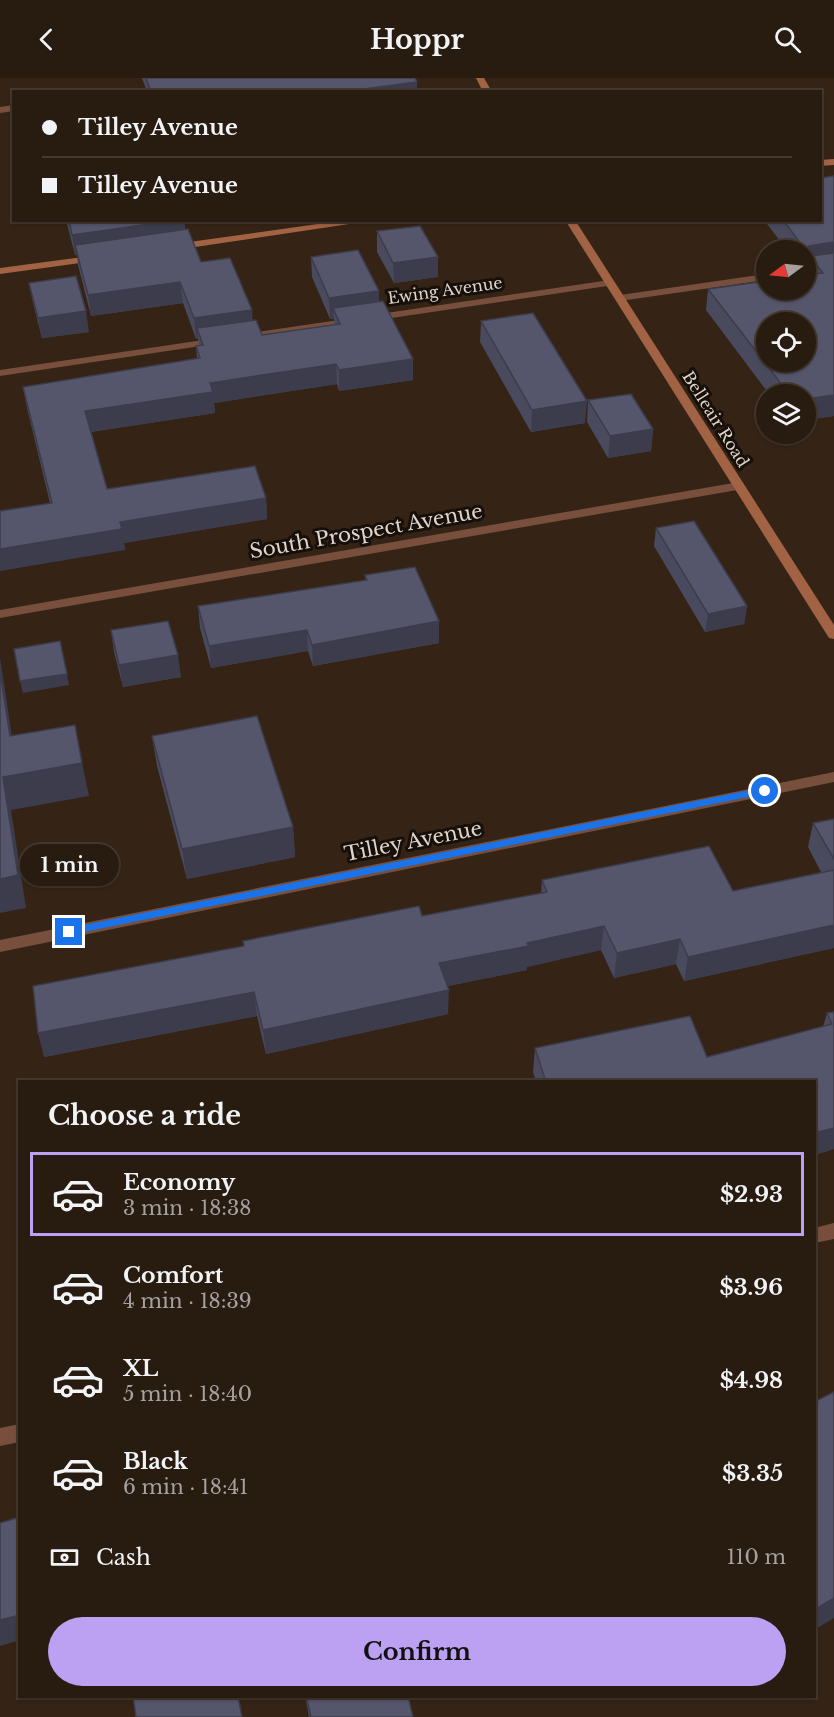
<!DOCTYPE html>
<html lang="en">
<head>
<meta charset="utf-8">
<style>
  body { margin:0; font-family:"Libre Baskerville",serif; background:#302419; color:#f1f3f6; height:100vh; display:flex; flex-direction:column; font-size:22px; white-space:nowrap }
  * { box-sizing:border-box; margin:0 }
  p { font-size:20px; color:#a5a19f }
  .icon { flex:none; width:33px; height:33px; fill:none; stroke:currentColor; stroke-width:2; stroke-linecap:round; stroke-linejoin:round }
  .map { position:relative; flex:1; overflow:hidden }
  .details { position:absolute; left:18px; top:1002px; width:798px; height:618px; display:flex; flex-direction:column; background:#281b10; border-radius:0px; box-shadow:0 2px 4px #0004,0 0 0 2px #443930 }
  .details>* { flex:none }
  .hud { position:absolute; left:12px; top:12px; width:810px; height:132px; border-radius:0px; box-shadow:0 2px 4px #0004,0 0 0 2px #443930; display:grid; align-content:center; height:132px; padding:0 30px; background:#281b10 }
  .needle { width:39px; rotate:255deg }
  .controls { position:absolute; left:756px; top:162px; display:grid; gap:12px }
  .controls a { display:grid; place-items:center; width:60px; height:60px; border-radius:50%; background:#281b10; box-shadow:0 2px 4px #0004,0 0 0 2px #443930; font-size:30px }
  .end { position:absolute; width:27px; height:27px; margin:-14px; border:8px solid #1a73e8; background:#fff; box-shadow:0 0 0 3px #fff }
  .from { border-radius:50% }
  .bubble { position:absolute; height:42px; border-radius:21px; background:#281b10; box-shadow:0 2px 4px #0004,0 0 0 2px #443930; font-size:20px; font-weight:700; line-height:42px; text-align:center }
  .hud b { display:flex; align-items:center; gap:21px; height:57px; font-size:22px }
  .hud b+b { border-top:2px solid #443930 }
  .hud i { width:15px; height:15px; background:#f1f3f6 }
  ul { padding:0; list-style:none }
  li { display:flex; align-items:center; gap:18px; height:84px; margin:0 12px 9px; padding:0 18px; border:3px solid transparent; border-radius:0px }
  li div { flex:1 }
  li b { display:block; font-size:22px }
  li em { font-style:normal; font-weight:700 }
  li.current { border-color:#bca0f2 }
  li>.icon { width:54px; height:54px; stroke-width:1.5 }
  h2 { padding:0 30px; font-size:27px; line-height:72px }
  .pay { display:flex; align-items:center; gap:15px; height:66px; padding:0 30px; font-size:22px }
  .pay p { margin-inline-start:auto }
  .primary-button { display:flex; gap:12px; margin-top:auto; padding:12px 30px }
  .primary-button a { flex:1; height:69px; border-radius:36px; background:#bca0f2; color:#111; font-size:24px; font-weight:700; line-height:69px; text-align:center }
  header { display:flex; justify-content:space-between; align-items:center; height:78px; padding:0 30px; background:#281b10; font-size:27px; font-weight:700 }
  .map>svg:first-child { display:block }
</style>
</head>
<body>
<header><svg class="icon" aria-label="back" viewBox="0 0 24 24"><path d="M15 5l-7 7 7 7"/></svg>Hoppr<svg class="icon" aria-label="search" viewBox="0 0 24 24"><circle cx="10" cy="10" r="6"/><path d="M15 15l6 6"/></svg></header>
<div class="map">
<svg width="834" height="1639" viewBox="0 0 834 1639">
  <rect width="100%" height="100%" fill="#352416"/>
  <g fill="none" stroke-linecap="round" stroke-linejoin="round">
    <g fill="#774f3c" fill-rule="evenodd">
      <path d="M14,27v6l-14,2v-6z"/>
      <path d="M766,196v6l-146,21 -5,-3 5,-3z"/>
      <path d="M610,202l5,3 -1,2 -371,55 -5,-3 5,-3z"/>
      <path d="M217,260l5,3 -1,2 -221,33v-6z"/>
      <path d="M739,404l4,1v6l-743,129v-8z"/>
      <path d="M834,694v10l-834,170v-12z"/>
      <path d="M834,1145v16l-20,4v-15z"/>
      <path d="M20,1346v18l-20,4v-18z"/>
    </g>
    <g fill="#a26344" fill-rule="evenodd">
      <path d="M476,0h8l8,14h-9z"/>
      <path d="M834,81v6l-14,1v-6z"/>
      <path d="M346,142h30l-201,30 -5,-3 5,-3z"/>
      <path d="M565,142h10l259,405v14l-5,-1z"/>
      <path d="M98,177l4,1v4l-102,14v-6z"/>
    </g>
  </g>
  <g fill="#494a5d">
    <path d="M142,0h273l2,14h-270z"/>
    <path d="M66,142h118l1,9 16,33 52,58 9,15 72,-10v-6h-4l-18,-42 -1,-20 68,45 34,57v21l-74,11 -2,-7 -123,19 1,10 -124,19 16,57 159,9 1,21 -143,24 1,7 -75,-47 -23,-95 -4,-21 174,-28 -1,-13 3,-1 -1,-7 -2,1 -13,-36 -92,13 -13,-51 -1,-10h-2z"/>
    <path d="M764,142h56l14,196 -28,4v-26h-37l-63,-84 2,-21 99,-14 1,-9 -2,1v-17h-19z"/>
    <path d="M377,153l61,46 -44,6 -17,-31z"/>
    <path d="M29,205l60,49 -47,6 -9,-35z"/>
    <path d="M481,243l104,102 -54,9 -51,-90z"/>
    <path d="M588,322l65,29 -2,22 -43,7 -21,-36z"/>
    <path d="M656,450l91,78 -3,18 -39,8 -51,-86z"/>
    <path d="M365,497l74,46v22l-126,23 -5,-15 -97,17 -11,-40 -2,-22 167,-25z"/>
    <path d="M111,552l70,47 -58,10 -9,-35z"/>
    <path d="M152,658l141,91 2,30 -108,22 -30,-113z"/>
    <path d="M834,741v129l-150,33 -8,-17 -62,14 -13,-28 -74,17v3l-80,16 1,28 -182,40 -9,-38 -213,41 199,-111v-5l179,-25 119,-23 1,-13 191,11 88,-19 -13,-25 5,-24z"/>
    <path d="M834,934v137l-20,6v-73h-278l-3,-10 2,-24 172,9 116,-30 4,-14z"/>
    <path d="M305,1618h103l5,21h-104z"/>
  </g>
  <g fill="#3c3c4c">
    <path d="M417,4v10h-76z"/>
    <path d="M178,142h6l2,20 -111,5 2,10h-2l-3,-20z"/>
    <path d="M834,164v21l-24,-7 -2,10 -2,1 1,-15 2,-6z"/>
    <path d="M438,179v20l-44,6 -1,-20z"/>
    <path d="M180,204l3,21 -92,13 -3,-21z"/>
    <path d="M379,213v21l-46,-4 1,11h-4l-1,-21z"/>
    <path d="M252,232l1,20 -56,-2 1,10 -2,1 -2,-21z"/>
    <path d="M86,233l3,21 -47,6 -4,-20z"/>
    <path d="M413,281v21l-74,11v-21z"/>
    <path d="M336,286l1,20 -123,19 1,10 -126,19 -4,-21 125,-28z"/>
    <path d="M834,317v21l-28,4v-21z"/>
    <path d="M587,323l-2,22 -54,9 1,-22z"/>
    <path d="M653,351l-2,22 -43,7 2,-22z"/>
    <path d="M266,420l1,21 -143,24 1,7 -125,21v-22l120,-27z"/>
    <path d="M747,528l-3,18 -39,8 3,-18z"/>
    <path d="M439,543v22l-126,23 -1,-21z"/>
    <path d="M307,552l1,21 -97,17 -2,-22z"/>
    <path d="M178,577l3,22 -58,10 -4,-22z"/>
    <path d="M0,580l1,6 16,106 -7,-34 -10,-64z"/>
    <path d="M67,596l2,11 -46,8 -3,-12z"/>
    <path d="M82,685l7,33 -78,14 15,98 -26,5v-34l3,-102z"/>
    <path d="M293,749l2,30 -108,22 -5,-30z"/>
    <path d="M834,847v23l-150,33 4,-24z"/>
    <path d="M604,848l-3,24 -74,17v3l-88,18v-25z"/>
    <path d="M680,861l-4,25 -62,14 3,-25z"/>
    <path d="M449,912l-1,24 -182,40 -3,-24z"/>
    <path d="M254,914l3,24 -213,41 -6,-24z"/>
    <path d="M834,1050v21l-20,6v-22z"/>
    <path d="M834,1520v20l-20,12v-20z"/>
    <path d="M20,1537v25l-20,6v-26z"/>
  </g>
  <g fill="#55566c" stroke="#3c3c4c" stroke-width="1.5" fill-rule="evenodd">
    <path d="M146,0h269l2,4 -76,10h-190z"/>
    <path d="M834,98v66l-25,4 -2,6 -24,-32h37v-42z"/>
    <path d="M69,142h109l-106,15z"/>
    <path d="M420,148l18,31 -45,6 -16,-32z"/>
    <path d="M188,151l13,33 29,-4 22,52 -58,8 -14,-36 -92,13 -13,-50z"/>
    <path d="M358,172l21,41 -50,7 -18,-41z"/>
    <path d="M834,175v142l-28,4v-5h-17l-81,-105 58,-8v9h40v-15l17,-2 -13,-17zM766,244h40v40h-40z"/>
    <path d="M76,198l10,35 -48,7 -9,-35z"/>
    <path d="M383,223l30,58 -74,11 -3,-6 -126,19 3,9 -128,19 22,78 148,-23 11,32 -146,24 2,7 -122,20v-38l52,-8 -29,-116 177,-29 -4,-12 7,-1 -6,-17 59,-8 6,15 78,-11 -7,-16z"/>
    <path d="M533,235l54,88 -55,9 -51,-89z"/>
    <path d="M631,316l22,35 -43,7 -22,-36z"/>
    <path d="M694,443l53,85 -39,8 -52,-86z"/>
    <path d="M415,489l24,54 -127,24 -5,-15 -98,16 -11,-40 169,-26 -2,-5z"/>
    <path d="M168,543l10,34 -59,10 -8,-35z"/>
    <path d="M60,563l7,33 -47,7 -6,-32z"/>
    <path d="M0,594l10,64 65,-11 7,38 -79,14 15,98 -18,4z"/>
    <path d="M257,638l36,111 -111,22 -30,-113z"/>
    <path d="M834,741v40l-21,-36z"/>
    <path d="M709,768l24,45 101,-21v55l-146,32 -8,-18 -63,14 -13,-27 -77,17 2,3 -90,17 10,27 -186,40 -9,-38 -216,41 -5,-47 211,-40 -1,-5 176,-35 3,10 125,-24 -5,-12z"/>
    <path d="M834,934v116l-20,5v-51h-268l-11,-34 155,-32 17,41 125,-33 -5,-11z"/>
    <path d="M834,1314v206l-20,12v-208z"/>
    <path d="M20,1439v98l-20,5v-97z"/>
    <path d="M133,1618h105l4,21h-106z"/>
    <path d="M306,1618h102l5,21h-102z"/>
  </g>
  <path fill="#1a73e8" d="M765,709l4,4 -1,2 -699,142 -5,-3 5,-4z"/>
  <g text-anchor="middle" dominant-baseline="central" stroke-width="6" stroke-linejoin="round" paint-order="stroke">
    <g font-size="16" fill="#dfd4cb" stroke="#170f09">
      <text transform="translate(445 212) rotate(-8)">Ewing Avenue</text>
      <text transform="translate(716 341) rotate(58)">Belleair Road</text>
    </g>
    <g font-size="20" fill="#dfd4cb" stroke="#170f09">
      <text transform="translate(366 453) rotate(-10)">South Prospect Avenue</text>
      <text transform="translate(413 763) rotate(-11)">Tilley Avenue</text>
    </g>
  </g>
</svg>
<div class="controls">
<a><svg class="needle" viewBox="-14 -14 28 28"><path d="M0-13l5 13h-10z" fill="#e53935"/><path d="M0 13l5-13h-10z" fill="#a5a19f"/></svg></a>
<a><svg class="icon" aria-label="locate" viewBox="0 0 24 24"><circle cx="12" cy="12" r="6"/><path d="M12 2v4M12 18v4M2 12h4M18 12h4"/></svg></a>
<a><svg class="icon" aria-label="layers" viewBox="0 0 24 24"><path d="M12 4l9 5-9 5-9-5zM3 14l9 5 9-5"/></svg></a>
</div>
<i class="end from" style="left:765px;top:713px"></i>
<i class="end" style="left:69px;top:854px"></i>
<div class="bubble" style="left:20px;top:766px;width:99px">1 min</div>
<div class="hud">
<b><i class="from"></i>Tilley Avenue</b>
<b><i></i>Tilley Avenue</b>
</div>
<section class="details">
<h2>Choose a ride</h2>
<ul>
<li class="current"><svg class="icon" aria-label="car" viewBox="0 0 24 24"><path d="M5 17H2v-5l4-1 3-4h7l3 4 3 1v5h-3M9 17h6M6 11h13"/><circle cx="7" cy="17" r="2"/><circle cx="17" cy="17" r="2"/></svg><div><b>Economy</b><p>3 min · 18:38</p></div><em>$2.93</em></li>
<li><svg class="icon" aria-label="car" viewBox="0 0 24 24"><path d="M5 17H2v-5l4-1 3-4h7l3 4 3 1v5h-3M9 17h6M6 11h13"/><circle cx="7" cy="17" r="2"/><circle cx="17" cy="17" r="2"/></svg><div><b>Comfort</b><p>4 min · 18:39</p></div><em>$3.96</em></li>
<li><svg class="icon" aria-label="car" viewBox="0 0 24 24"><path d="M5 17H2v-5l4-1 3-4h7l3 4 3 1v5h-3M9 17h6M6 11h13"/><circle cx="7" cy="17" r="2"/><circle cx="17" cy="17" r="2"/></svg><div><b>XL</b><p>5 min · 18:40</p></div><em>$4.98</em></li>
<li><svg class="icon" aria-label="car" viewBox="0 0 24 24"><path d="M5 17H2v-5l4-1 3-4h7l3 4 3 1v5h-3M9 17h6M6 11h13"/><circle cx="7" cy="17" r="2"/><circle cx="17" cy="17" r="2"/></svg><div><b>Black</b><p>6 min · 18:41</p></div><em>$3.35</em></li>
</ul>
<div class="pay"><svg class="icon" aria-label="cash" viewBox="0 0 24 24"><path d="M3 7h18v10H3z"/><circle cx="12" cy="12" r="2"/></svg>Cash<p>110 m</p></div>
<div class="primary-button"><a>Confirm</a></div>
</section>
</div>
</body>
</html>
